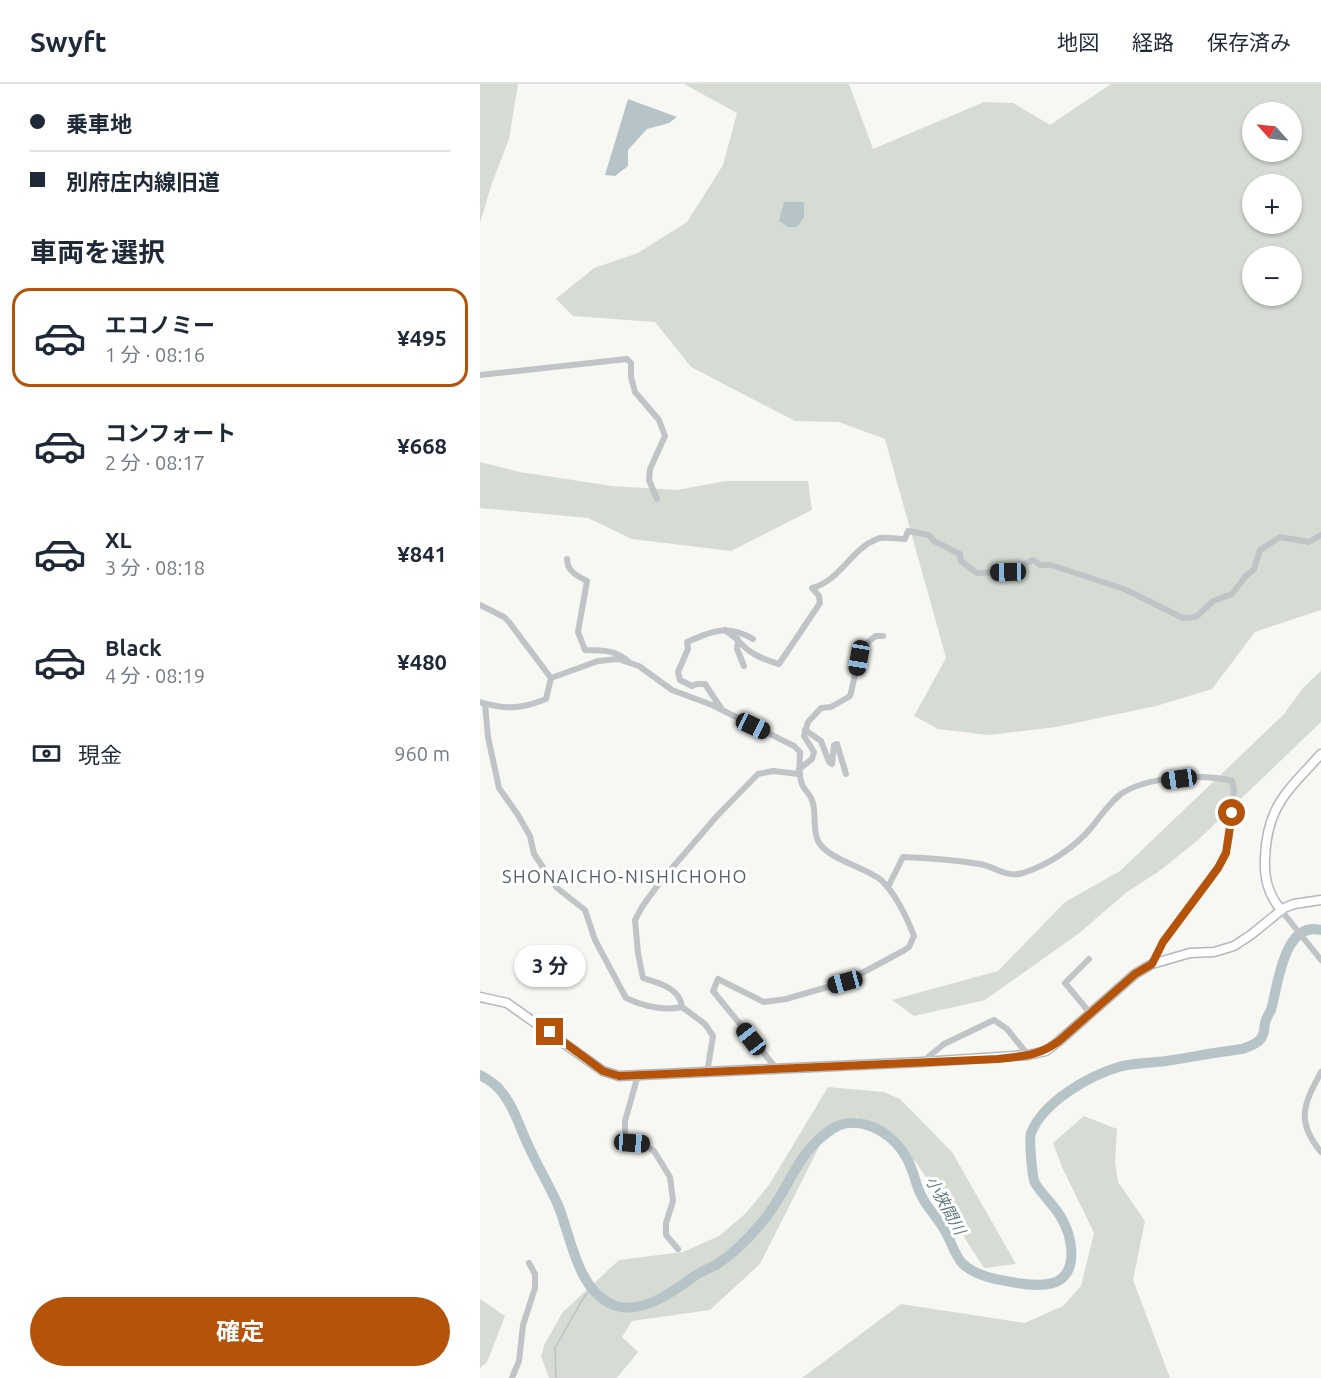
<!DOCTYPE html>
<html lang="ja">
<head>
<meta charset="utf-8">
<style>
  body { margin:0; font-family:Ubuntu,"Noto Sans JP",sans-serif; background:#f2f2f3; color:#1f2937; height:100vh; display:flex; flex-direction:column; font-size:22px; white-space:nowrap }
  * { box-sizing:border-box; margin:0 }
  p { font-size:20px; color:#747a83 }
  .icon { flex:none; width:33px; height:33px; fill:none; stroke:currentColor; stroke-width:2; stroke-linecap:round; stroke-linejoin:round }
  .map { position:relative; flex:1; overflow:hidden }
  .sheet { display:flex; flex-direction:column; background:#fff; width:480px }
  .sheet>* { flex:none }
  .guide { display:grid; align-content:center; height:132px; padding:0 30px; background:#fff }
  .needle { width:39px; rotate:297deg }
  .tools { position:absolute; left:762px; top:18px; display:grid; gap:12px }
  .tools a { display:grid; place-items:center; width:60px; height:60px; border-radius:50%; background:#fff; box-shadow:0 2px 4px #0004; font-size:30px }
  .end { position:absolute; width:27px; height:27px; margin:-14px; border:8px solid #b45309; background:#fff; box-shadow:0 0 0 3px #fff }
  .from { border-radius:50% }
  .bubble { position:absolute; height:42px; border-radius:21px; background:#fff; box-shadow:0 2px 4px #0004; font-size:20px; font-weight:700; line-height:42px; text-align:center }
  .car { position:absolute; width:18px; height:36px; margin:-18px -9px; border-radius:8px; box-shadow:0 0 4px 2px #0007; background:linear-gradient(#222 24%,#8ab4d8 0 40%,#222 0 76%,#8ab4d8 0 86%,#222 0) }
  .guide b { display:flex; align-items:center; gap:21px; height:57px; font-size:22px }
  .guide b+b { border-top:2px solid #e0e1e3 }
  .guide i { width:15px; height:15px; background:#1f2937 }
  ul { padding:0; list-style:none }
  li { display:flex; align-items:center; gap:18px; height:99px; margin:0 12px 9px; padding:0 18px; border:3px solid transparent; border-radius:18px }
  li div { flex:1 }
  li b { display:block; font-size:22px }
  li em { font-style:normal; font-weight:700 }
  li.selected { border-color:#b45309 }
  li>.icon { width:54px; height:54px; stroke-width:1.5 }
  h2 { padding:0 30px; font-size:27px; line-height:72px }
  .pay { display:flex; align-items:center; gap:15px; height:66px; padding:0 30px; font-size:22px }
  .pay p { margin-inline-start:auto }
  .cta { display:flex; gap:12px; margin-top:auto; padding:12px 30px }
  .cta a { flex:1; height:69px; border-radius:36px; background:#b45309; color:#fff; font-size:24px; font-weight:700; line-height:69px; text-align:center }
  header { display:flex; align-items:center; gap:36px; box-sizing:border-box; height:84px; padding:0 30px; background:#fff; border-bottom:2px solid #e0e1e3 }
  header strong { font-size:28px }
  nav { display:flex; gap:33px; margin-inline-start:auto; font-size:21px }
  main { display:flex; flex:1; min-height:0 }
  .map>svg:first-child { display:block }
</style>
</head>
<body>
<header>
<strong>Swyft</strong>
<nav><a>地図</a><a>経路</a><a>保存済み</a></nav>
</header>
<main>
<section class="sheet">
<div class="guide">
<b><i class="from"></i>乗車地</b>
<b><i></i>別府庄内線旧道</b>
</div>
<h2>車両を選択</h2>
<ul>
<li class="selected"><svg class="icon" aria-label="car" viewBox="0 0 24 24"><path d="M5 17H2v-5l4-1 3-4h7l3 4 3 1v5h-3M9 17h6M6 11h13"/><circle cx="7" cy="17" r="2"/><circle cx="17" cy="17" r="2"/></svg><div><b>エコノミー</b><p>1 分 · 08:16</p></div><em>¥495</em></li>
<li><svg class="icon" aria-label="car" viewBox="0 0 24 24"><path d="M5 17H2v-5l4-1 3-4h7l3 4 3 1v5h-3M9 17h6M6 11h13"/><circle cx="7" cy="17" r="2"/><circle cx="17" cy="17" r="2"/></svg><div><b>コンフォート</b><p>2 分 · 08:17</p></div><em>¥668</em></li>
<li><svg class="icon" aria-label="car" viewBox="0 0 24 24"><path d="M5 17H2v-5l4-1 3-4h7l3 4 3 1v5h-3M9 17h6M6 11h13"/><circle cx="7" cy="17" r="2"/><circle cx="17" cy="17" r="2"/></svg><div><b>XL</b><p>3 分 · 08:18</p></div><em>¥841</em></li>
<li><svg class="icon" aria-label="car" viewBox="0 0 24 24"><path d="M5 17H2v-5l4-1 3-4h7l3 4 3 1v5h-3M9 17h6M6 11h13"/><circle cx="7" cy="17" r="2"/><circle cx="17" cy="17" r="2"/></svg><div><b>Black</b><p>4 分 · 08:19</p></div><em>¥480</em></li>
</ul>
<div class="pay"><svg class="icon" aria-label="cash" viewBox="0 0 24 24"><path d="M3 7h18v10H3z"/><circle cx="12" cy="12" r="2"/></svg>現金<p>960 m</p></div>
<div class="cta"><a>確定</a></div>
</section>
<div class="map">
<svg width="841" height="1294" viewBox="0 0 841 1294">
  <rect width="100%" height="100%" fill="#f7f7f3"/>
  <g fill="#d6dcd3" fill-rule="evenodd">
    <path d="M0,0h38l-9,55 -18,47 -11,37z"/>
    <path d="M204,0h165l24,65 111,-47 29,1 37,22 61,-41h210v526l-66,22 -43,57 -56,17 -100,21 -67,8 -51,-6 -24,-13 32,-58 -61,-219 -46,-17 -44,-1 -104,-54 -36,-45 -82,-6 -17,-17 38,-31 44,-15 49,-31 36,-57 14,-52zM772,28h40v40h-40zM772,100h40v40h-40zM772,172h40v40h-40z"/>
    <path d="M0,378l40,10 92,14 65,4 49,-9h82l4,29 -81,41 -99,-12 -44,-21 -108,-10z"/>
    <path d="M841,587v51l-123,118 -40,32 -31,20 -49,42 -93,66 -71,16 -22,-16 106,-29 67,-69 55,-31 164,-157 19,-26z"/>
    <path d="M348,1003l56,5 16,7 52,53 64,112 -32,4 -68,-106 -59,-45 -37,28 -60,119 -50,46 -78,11 -10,16 16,15 -21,26h-68l-8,-22 4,-13 18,-31 56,-52 64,-8 36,-16 27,-23 23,-28z"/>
    <path d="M604,1032l33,13 -2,33 3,20 27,39 -12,59 37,98h-368l99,-74 124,19 38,-17 18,-20 13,-53 -32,-66 -9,-24z"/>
    <path d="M0,1215l25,17 -18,46 -7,6z"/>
  </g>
  <g fill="#b7c4c7">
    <path d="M148,15l49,18 -8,6 -22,6 -19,21v16l-13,10 -10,-1z"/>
    <path d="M304,118h20v15l-7,10h-9l-9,-6z"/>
  </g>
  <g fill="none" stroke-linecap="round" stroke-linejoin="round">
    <path stroke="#b7c4c7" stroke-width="1.5" d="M76,1294l-1,-30 29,-51 8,-9"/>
    <path stroke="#b7c4c7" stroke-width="10" d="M0,991c7,4 15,8 20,15 14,16 20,39 29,57 9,20 20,38 29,58 13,32 19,83 53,99 28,13 62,-12 82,-27 7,-5 15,-8 23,-12 17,-11 34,-28 47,-44 24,-28 32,-64 63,-88 28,-23 65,-3 80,24 7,11 9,25 14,36 6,14 18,25 25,38 7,11 9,24 18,33 14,13 36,16 54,19 12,2 34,4 44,-4 17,-13 10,-44 1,-60 -7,-13 -19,-23 -27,-36 -3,-6 -6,-44 -4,-50 13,-32 59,-58 91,-67 14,-3 30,-3 44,-5 26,-4 51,-9 76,-12 8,-3 16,-5 20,-12 3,-5 2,-9 3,-14 1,-5 4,-9 6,-13 7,-24 12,-89 50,-80"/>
    <defs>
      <g id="secondary">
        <path d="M801,826c-13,-16 -17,-32 -16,-52 2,-53 23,-67 56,-104"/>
        <path d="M0,913l27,6 96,68 16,5 303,-14 106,-7 18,-4 13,-10 76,-67 17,-10 38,-11 24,-1 20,-6 18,-12 32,-26 10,-4 27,-4"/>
      </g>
    </defs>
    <use href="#secondary" stroke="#b2b8bc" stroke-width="11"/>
    <g stroke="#c0c4c7" stroke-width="6">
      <path d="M0,291l147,-16 4,4v14l4,15 24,28 6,16 -15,33 -1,11 8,19"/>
      <path d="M87,475c0,12 10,17 20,22l-9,51 7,18c18,0 32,0 45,13"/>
      <path d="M0,521l24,12 5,5 42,56"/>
      <path d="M245,546l13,10 -1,9 7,17"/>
      <path d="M258,556c10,13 24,19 41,24l41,-61 -1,-7 -7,-8c28,-7 39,-39 65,-49 7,-3 20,0 28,0l3,-8 21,4 5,6 26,13 1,7 16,12 31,-1 25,-12 7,5h11l73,24 59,29 13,-1 17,-16 19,-7 13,-17 9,-8 6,-19 20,-13 29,5 12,-7"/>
      <path d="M71,594l47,-17 20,-2 21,7 33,24 40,15 82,41 6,6c0,10 -2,22 2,32 2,6 8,10 10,16 5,13 0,28 6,41 10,19 46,25 63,39 15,14 26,38 33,56l-5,11 -6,4 -58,31 -59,17 -22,3 -46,-23 -5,12 63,77"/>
      <path d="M0,618c26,8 41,7 66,-3l5,-21"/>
      <path d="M5,620l3,33 11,51 19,27 12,21 4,18 23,34 28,22 10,30 31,58c17,8 37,13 56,9"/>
      <path d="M241,624l-16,-24h-8l-5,2 -12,-6 -2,-8 10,-23 -1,-7c25,-11 41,-18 66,-3"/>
      <path d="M325,646l16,11 8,21 3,2 2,-19 3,-1 9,30"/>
      <path d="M319,685l13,-10 2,-7 -10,-16 4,-14 13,-14 10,-1 19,-11c6,-20 6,-49 26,-60h7"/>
      <path d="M408,803l15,-30c26,1 51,3 77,7 16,3 26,14 43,9 25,-8 51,-25 68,-45 9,-11 18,-25 30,-34 24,-17 83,-21 111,-13l2,9 -4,46 -4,17 -16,28 -47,61 -11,22"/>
      <path d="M801,826l40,50"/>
      <path d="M609,875l-24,24 25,30"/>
      <path d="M442,978l22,-18 50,-24 13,9 21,26"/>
      <path d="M841,988c-17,32 -26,49 0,80"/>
      <path d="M227,989l6,-37 -8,-12 -23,-17c-2,-19 -23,-24 -39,-29l-5,-25 -3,-33 7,-13 18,-25 57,-66 41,-42 15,-3 26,3"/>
      <path d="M158,991l-13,46v16l7,6 12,1 10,7 16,26 3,24 -7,22v12l12,14"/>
      <path d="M32,1294l7,-17 4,-36 12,-37v-14l-6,-11"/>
    </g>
    <use href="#secondary" stroke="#fff" stroke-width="8"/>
  </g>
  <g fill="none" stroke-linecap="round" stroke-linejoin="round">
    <path stroke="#b45309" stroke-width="8" d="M70,948l53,39 16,5 379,-17c24,-3 41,-3 61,-18l76,-67 17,-10 11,-22 55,-74 8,-15 6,-40"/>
  </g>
  <g text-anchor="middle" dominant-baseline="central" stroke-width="6" stroke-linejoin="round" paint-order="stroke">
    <g font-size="16" font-style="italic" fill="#627a80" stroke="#fff">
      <text transform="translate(466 1121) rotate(61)">小狭間川</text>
    </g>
    <g font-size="18" letter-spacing="1.5" fill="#546169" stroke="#fff">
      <text x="145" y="792">SHONAICHO-NISHICHOHO</text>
    </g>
  </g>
</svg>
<div class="tools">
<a><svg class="needle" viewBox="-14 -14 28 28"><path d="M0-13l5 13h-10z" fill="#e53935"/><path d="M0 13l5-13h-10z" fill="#747a83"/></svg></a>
<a>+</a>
<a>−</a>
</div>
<i class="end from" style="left:752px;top:729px"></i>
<i class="end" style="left:70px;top:948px"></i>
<div class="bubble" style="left:34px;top:861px;width:72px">3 分</div>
<i class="car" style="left:528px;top:488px;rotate:269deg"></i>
<i class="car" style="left:379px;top:574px;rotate:190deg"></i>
<i class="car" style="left:273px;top:642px;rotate:115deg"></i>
<i class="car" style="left:699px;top:695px;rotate:262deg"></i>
<i class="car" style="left:365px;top:898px;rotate:255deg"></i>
<i class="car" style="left:271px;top:955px;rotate:322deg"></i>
<i class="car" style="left:152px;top:1059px;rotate:94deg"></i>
</div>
</main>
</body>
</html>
